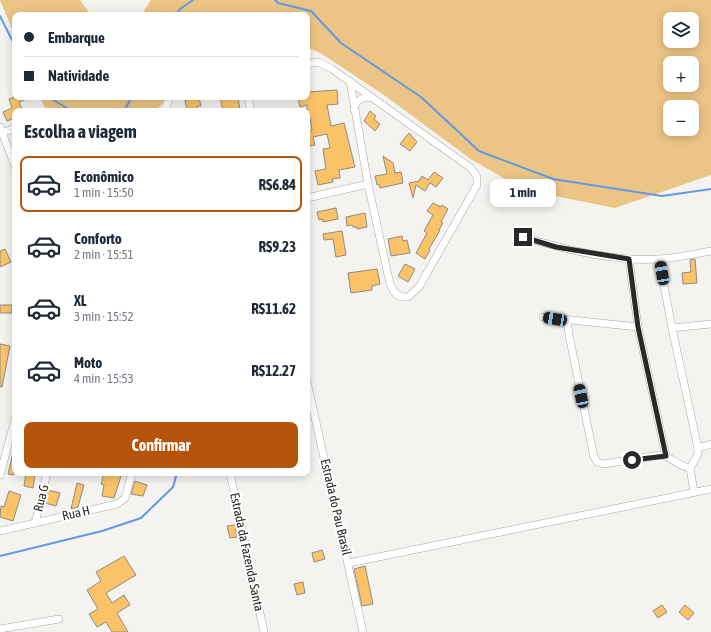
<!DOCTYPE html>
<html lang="pt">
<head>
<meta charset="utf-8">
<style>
  body { margin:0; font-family:"Asap Condensed",sans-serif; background:#f6f6f7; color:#1f2937; height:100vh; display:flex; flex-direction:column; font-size:15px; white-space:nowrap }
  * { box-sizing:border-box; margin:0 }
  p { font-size:13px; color:#747a83 }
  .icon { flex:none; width:22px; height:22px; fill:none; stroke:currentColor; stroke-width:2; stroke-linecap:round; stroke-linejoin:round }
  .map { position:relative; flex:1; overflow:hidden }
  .panel { position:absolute; left:12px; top:108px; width:298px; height:368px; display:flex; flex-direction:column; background:#fff; border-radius:8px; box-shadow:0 2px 10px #0003 }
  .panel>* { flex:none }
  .banner { position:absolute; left:12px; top:12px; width:298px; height:88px; border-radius:8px; box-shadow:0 2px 10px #0003; display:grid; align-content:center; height:88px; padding:0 12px; background:#fff }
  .controls { position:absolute; left:663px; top:12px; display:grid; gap:8px }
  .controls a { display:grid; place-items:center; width:36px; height:36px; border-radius:8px; background:#fff; box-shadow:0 2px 10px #0003; font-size:20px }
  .end { position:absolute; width:18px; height:18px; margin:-9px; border:5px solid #2a2927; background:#fff; box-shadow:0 0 0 2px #fff }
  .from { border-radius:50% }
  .bubble { position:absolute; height:28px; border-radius:8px; background:#fff; box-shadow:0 2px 10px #0003; font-size:13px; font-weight:700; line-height:28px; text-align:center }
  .car { position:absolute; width:12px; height:24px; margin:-12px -6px; border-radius:5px; box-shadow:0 0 3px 1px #0007; background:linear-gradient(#222 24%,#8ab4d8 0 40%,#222 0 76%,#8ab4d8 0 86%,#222 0) }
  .banner b { display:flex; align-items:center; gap:14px; height:38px; font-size:15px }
  .banner b+b { border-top:1px solid #e0e1e3 }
  .banner i { width:10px; height:10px; background:#1f2937 }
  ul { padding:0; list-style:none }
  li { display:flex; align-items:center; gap:12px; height:56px; margin:0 8px 6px; padding:0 4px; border:2px solid transparent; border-radius:8px }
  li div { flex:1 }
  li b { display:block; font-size:15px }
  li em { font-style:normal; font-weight:700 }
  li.selected { border-color:#b45309 }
  li>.icon { width:36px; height:36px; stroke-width:1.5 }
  h2 { padding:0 12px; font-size:18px; line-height:48px }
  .cta { display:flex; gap:8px; margin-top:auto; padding:8px 12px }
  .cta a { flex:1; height:46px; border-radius:8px; background:#b45309; color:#fff; font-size:16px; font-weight:700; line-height:46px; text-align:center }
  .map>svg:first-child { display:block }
</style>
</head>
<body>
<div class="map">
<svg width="711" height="632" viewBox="0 0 711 632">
  <rect width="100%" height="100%" fill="#f5f3ef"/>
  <g fill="#ecc485" fill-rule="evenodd">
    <path d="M0,0h80l11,15h-76v21z"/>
    <path d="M151,0h560v175l-96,33 -65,-13 -39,-13 -39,-22 -88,-65 -62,-41 -15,-7v-32h-166zM670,19h22v22h-22zM670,63h22v22h-22zM670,107h22v22h-22z"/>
    <path d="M40,97h127l-11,14h-110z"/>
  </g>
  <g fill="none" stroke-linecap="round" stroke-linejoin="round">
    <g stroke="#619ae4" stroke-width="2">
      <path d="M275,0l3,3 33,8 30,32 80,54 58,54 74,28 109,17 49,-7"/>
      <path d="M176,15l4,-6 13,-9"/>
      <path d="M0,16l15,30"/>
      <path d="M48,97l24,14"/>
      <path d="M124,111l8,-14"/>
      <path d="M0,556l102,-25 39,-13 32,-31 4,-14"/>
    </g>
  </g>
  <g fill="#fac368" stroke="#8d8b88">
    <path d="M337,90l1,14 -11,1 4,21 13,-3 11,44 -16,3 1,8 -8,1 1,3 -15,3 -3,-14 11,-2 -3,-20 7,-1 -3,-14 -14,3 2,8 -6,1 -2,-14 5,-1 -2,-14h-3v-12l-7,2 -2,-10h9v-5z"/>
    <path d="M15,97h17l-13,5 4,9h-8v7l-8,3 -4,-9 9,-4 -3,-9z"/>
    <path d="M220,97h18l2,13 -17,1z"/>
    <path d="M199,98l2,8h-4l1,5h-11l-2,-11z"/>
    <path d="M370,111l6,5 -2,3 6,5 -5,7 -11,-10z"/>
    <path d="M409,133l8,9 -7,9 -10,-7z"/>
    <path d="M383,156l10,7 2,10 6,-1 2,11 -23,5 -1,-4 -2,1 -2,-9 12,-2z"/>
    <path d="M434,172l9,6 -7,9 -6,-4 -5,8 -9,-6 -3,13 -4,-15 10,-2 3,-5 6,4z"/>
    <path d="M433,203l8,4 1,-2 6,4 -7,13 2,1 -4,7h1l-11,19 1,1 -5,9 -9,-6 11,-20 -3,-2 9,-16 -6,-4z"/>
    <path d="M336,208l2,11 -15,3v-3l-4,1 -2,-8z"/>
    <path d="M365,213l2,14 -10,2v-2h-4l-1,-2 -5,1 -1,-9z"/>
    <path d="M342,231l4,24 -10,2 -3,-18 -9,1 -1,-6z"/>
    <path d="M402,236l1,5 4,-1 3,13 -19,3 -3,-17z"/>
    <path d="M5,249l6,13 -11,5v-16z"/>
    <path d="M695,259l2,24 -14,1 -1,-11 9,-1 -1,-12z"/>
    <path d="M405,264l10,5 -7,13 -10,-6z"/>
    <path d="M377,269l3,15 -8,2v4l-21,3 -3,-20z"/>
    <rect x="0" y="305" width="12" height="8"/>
    <path d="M0,344l10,2 -8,41h-2z"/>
    <path d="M14,449l1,17 -2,9 -5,-1z"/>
    <path d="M26,473l9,1 -2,14 -9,-2z"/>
    <path d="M104,473h18l-8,25 -12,-2 2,-11 -3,-1z"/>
    <path d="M135,481l12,4 -4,11 -12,-2z"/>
    <path d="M77,483l7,2 -6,22 -7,2z"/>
    <path d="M48,490l12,3 -4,13 -11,-3z"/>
    <path d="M9,491l12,4 -8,26 -13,-4 1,-11 3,1z"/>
    <path d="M235,525l2,12 -7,1 -3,-12z"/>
    <path d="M322,550l3,9 -11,3 -2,-9z"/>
    <path d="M124,556l12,19 -30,18 6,10 12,-8 6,10 -13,8 11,19h-16l-6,-10 -9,5 -8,-13 9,-5 -11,-19 14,-9 -5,-9z"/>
    <path d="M365,566l8,38 -11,2 -8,-37z"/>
    <path d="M303,582l2,11 -8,2 -3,-11z"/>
    <path d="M662,605l5,7 -9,6 -5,-7z"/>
    <path d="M685,605l9,8 -6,7 -9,-8z"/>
  </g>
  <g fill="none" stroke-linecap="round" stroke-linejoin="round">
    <defs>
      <g id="street">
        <path d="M307,64l11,-2 14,7 139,99 6,9v8l-58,102 -11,10c-11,1 -14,-4 -18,-13l-22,-100 -18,-103"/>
        <path d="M248,97l3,14"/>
        <path d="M354,109c2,-10 9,-12 18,-12"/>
        <path d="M164,111l6,-14"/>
        <path d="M0,127l15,39"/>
        <path d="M2,133l13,-5"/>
        <path d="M307,198l61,-14"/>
        <path d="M523,237c40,12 94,25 136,22 17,-1 35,-5 52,-8"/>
        <path d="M629,259l9,68 28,129"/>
        <path d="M659,259l13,69 26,120v6l-8,14 4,24"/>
        <path d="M543,317l95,10"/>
        <path d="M567,321l2,14 25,122 3,5 7,2 56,-9c11,1 17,11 30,13"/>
        <path d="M672,328l39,-4"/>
        <path d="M307,382l56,250"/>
        <path d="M698,448l13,-4"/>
        <path d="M230,473l34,159"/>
        <path d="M0,475l15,-56"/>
        <path d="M35,523l12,-50"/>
        <path d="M0,531l117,-27 8,-6 7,-25"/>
        <path d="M349,563l362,-74"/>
        <path d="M0,629l59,-10"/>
      </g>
    </defs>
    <use href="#street" stroke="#aba8a5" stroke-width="8"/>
    <use href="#street" stroke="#fff" stroke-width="7"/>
  </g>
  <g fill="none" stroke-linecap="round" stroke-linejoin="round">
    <path stroke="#2a2927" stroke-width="5" d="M523,237l33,10 73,12 9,68 28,129 -34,4"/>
  </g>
  <g text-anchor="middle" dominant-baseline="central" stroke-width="4" stroke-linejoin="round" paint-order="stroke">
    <g font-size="13" fill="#2a2927" stroke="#fff">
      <text transform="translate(41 498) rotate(-76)">Rua G</text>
      <text transform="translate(336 507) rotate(77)">Estrada do Pau Brasil</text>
      <text transform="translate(76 513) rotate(-13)">Rua H</text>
      <text transform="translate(247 552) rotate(78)">Estrada da Fazenda Santa</text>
    </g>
  </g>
</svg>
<div class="controls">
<a><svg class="icon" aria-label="layers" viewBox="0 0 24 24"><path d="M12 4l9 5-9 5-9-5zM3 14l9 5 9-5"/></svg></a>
<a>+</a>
<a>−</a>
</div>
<i class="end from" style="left:632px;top:460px"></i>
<i class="end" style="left:523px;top:237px"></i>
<div class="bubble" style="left:490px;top:179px;width:66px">1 min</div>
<i class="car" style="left:662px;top:273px;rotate:350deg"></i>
<i class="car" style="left:555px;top:319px;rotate:279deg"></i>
<i class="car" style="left:581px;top:396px;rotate:348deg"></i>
<div class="banner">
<b><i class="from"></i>Embarque</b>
<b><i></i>Natividade</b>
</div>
<section class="panel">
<h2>Escolha a viagem</h2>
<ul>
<li class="selected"><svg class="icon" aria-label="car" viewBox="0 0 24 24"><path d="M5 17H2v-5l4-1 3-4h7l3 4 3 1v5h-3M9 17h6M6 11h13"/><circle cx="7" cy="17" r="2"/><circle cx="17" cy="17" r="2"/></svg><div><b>Econômico</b><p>1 min · 15:50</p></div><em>R$6.84</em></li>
<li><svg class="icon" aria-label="car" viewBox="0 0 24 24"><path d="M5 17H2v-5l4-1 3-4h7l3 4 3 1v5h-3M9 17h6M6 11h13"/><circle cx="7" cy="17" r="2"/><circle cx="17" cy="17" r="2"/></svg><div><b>Conforto</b><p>2 min · 15:51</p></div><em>R$9.23</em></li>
<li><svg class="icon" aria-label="car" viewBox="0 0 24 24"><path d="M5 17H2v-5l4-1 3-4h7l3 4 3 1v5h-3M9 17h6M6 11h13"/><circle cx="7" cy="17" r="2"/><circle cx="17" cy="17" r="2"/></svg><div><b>XL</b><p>3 min · 15:52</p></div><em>R$11.62</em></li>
<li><svg class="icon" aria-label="car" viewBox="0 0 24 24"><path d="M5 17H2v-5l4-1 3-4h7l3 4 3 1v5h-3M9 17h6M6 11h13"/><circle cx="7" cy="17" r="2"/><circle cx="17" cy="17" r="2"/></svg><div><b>Moto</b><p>4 min · 15:53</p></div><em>R$12.27</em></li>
</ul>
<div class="cta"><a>Confirmar</a></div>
</section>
</div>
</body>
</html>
